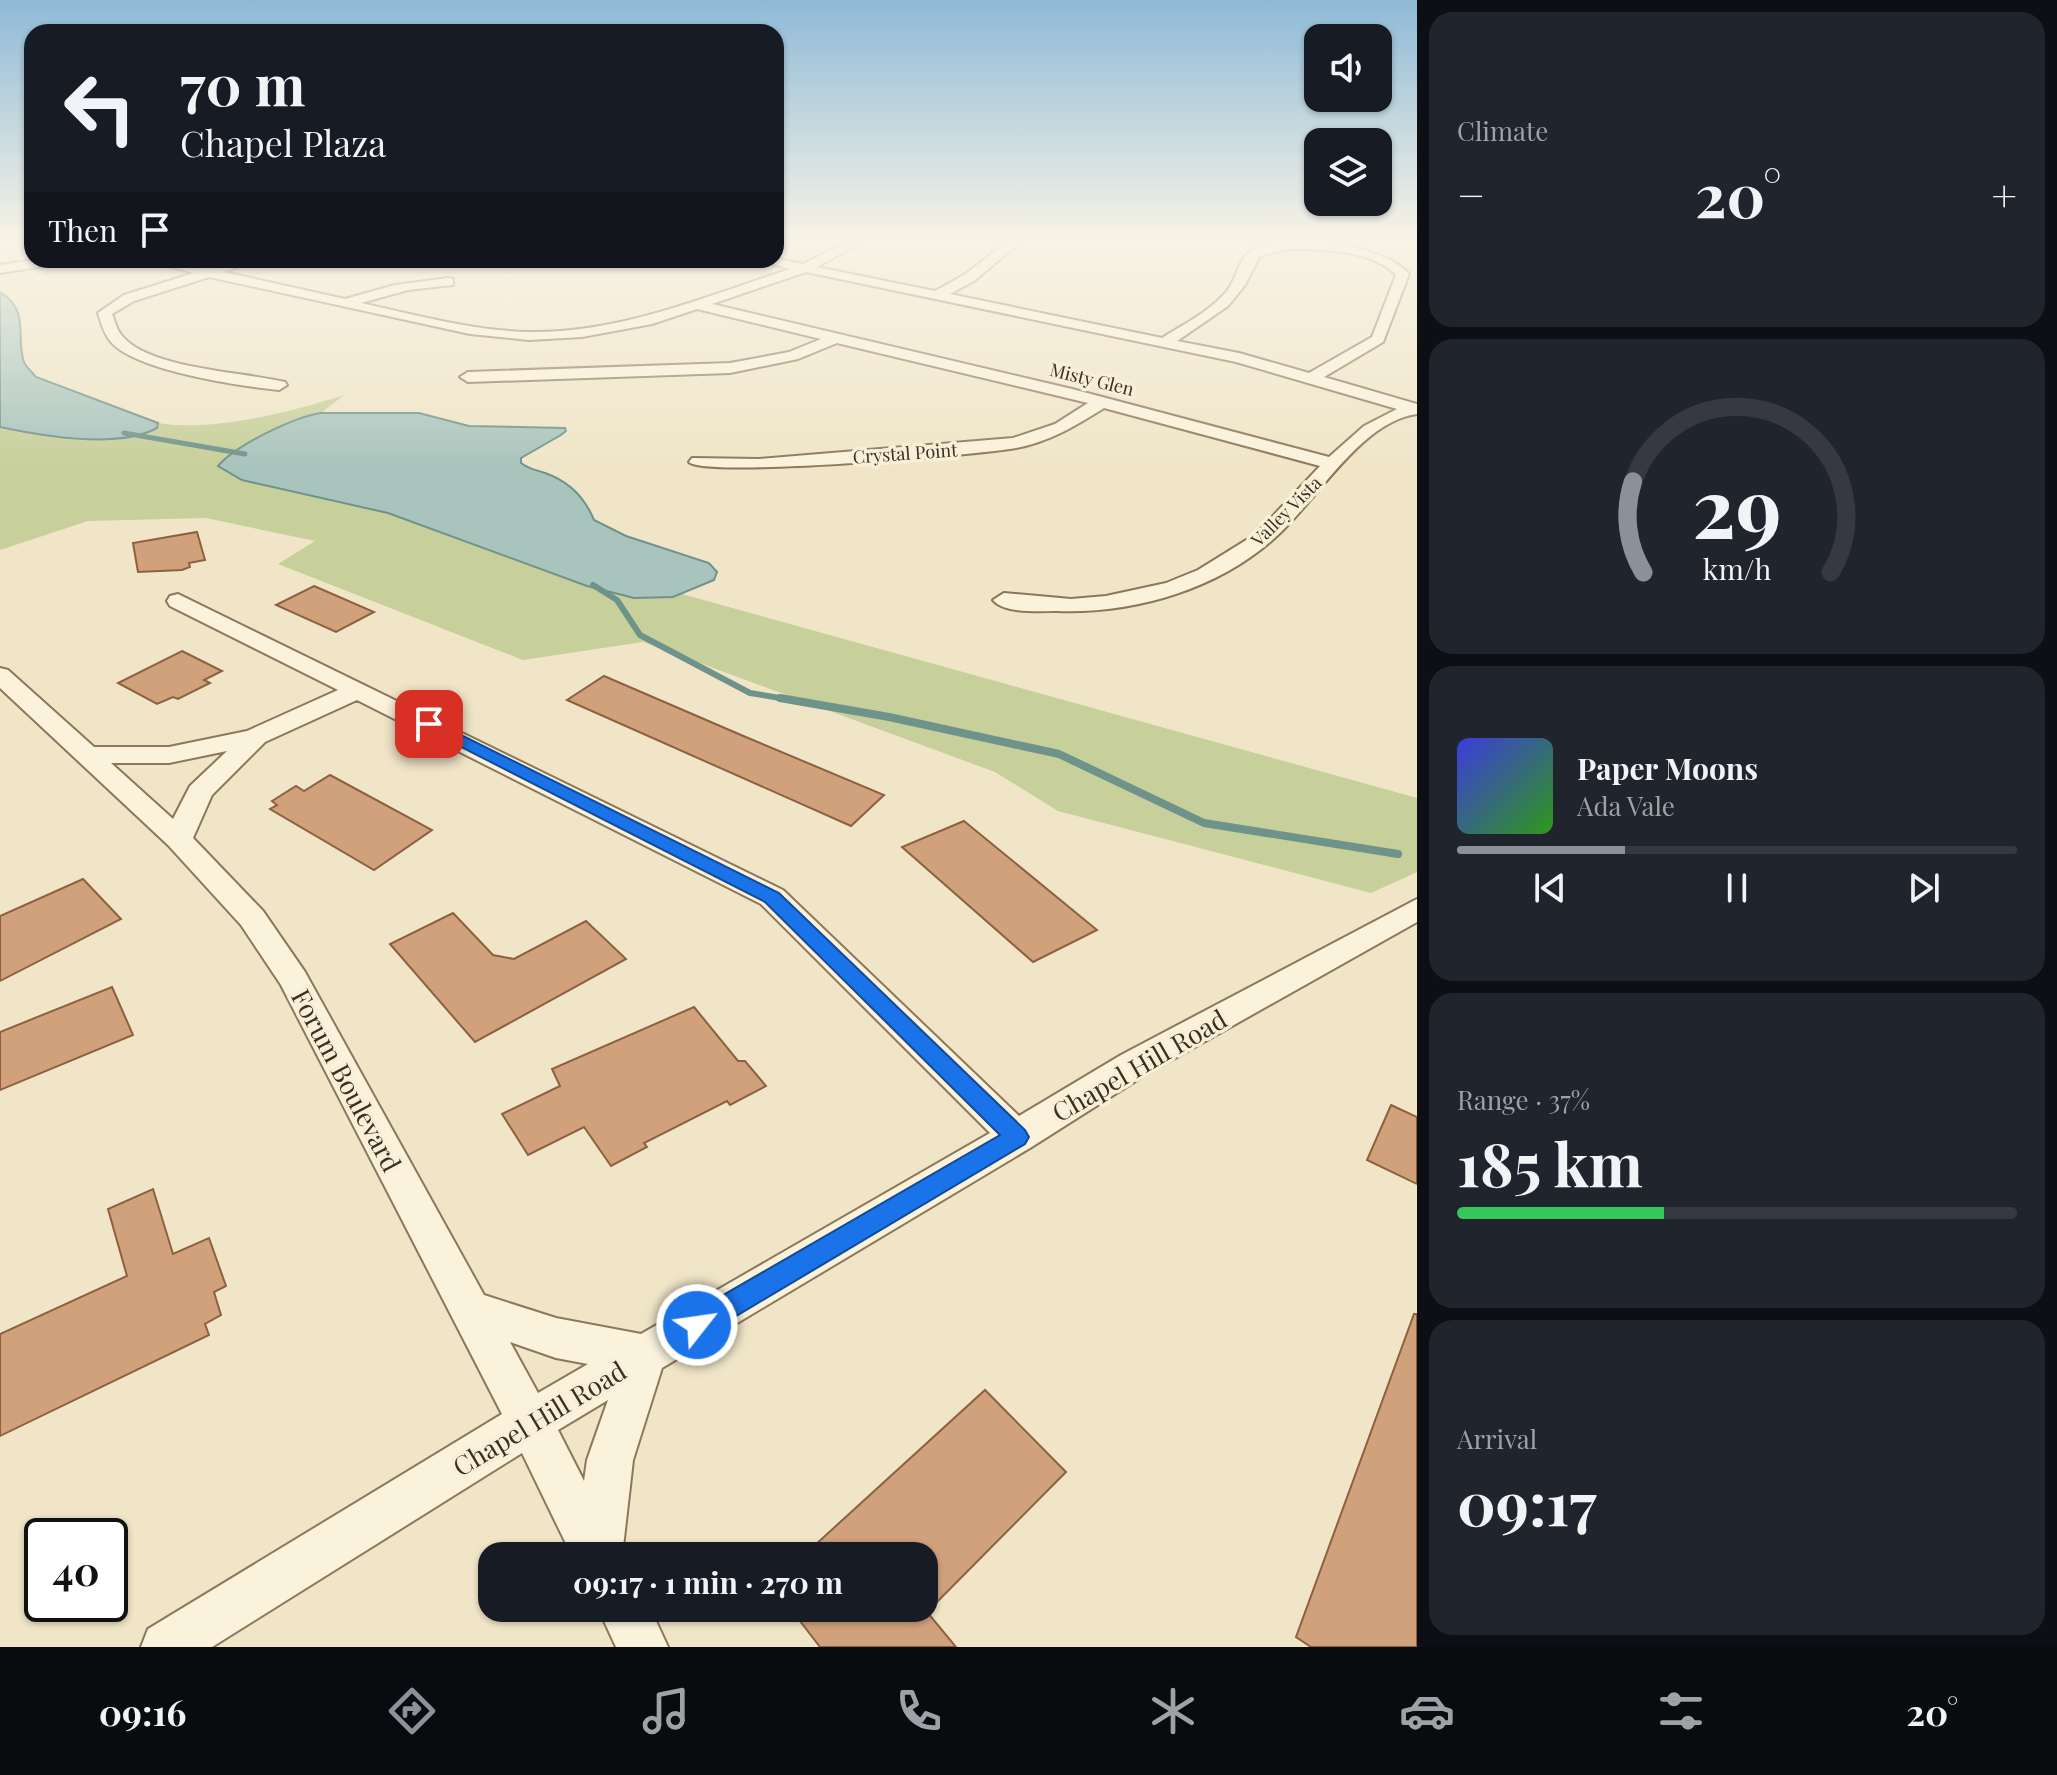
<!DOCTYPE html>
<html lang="en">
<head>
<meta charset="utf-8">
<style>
	body { margin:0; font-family:"Playfair Display",serif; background:#20242c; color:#f1f3f6; height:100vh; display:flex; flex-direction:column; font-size:30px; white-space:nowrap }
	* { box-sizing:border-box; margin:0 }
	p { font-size:26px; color:#9ea1a6 }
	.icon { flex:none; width:44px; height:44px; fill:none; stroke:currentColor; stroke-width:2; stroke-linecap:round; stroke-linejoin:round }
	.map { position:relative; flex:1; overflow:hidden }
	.side { display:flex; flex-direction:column; gap:12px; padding:12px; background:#0d0f14; width:640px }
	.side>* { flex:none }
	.top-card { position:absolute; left:24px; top:24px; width:760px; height:244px; border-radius:24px; box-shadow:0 2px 6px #0004; background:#171b24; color:#f1f3f6; overflow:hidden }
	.fabs { position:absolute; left:1304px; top:24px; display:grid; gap:16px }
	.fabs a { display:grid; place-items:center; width:88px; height:88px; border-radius:16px; background:#171b24; box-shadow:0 2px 6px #0004; font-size:40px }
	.speed { position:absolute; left:24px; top:1518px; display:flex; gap:16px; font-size:40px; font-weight:700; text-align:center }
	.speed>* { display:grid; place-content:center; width:104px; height:104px; border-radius:50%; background:#171b24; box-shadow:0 2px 6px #0004; line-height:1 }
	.speed .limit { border:4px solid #111; border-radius:12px; background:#fff; color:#111 }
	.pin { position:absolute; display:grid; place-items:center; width:68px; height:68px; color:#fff; margin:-34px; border-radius:16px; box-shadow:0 4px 12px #0006 }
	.me { position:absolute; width:88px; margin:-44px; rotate:60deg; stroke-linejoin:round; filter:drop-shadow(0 0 6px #0008) }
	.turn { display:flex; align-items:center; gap:28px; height:168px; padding:0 24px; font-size:36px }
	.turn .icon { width:104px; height:104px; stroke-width:2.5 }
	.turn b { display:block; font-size:56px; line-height:68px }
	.then { display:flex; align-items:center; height:76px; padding:0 24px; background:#0003; gap:16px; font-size:30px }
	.big { font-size:60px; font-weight:700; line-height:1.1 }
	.side .widget { flex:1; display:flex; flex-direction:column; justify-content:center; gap:12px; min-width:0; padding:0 28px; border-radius:24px; background:#20242c }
	.side .dial { align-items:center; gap:0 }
	.dial svg { height:208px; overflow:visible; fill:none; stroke:#363941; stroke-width:7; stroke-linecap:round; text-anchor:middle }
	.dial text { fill:#f1f3f6; stroke:none }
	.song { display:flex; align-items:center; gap:24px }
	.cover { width:96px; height:96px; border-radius:12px; background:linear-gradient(135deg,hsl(240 70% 55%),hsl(110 70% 35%)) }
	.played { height:8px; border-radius:4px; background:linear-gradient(90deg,#8c9099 30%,#363941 30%) }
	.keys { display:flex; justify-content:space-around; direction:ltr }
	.heat { display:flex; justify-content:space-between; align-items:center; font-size:44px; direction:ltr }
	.charge { height:12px; border-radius:6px; background:linear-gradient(90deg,#34c759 37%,#363941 0) }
	.trip { position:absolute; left:478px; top:1542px; width:460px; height:80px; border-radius:24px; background:#171b24; box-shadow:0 2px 6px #0004; font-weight:700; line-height:80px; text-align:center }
	.tab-bar { display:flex; height:128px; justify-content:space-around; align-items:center; background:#090b0e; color:#9ea1a6 }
	.tab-bar .icon { width:56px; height:56px }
	.tab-bar .on { color:#8c9099 }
	.tab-bar b { font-size:36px; color:#f1f3f6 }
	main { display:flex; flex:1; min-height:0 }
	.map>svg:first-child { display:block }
	.green { fill:#c7cf9a }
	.water { fill:#a8c4bd; stroke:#6e938b; stroke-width:2 }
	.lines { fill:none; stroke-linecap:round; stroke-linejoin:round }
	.stream-far2 { stroke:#6e938b; stroke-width:5 }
	.stream-far1 { stroke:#6e938b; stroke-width:6 }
	.stream { stroke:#6e938b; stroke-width:8 }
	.building { fill:#d0a17b; stroke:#8d6140; stroke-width:2 }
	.minor-casing { stroke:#8d775b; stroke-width:4 }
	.minor { fill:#faf2db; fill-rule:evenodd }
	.route { fill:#1a73e8; stroke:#114b97; stroke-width:2 }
	.labels { text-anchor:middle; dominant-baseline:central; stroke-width:7; stroke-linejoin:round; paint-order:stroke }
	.far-street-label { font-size:18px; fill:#3d2e1f; stroke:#f7efd7 }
	.near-street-label { font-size:26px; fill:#3d2e1f; stroke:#f7efd7 }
</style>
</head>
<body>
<main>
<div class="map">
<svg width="1417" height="1647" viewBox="0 0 1417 1647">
	<rect width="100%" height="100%" fill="#f0e5c7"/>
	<path class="green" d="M344 395 321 413 297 418 279 426 218 466 242 480 388 513 587 586 673 597 682 594 1417 798V872L1371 893 1058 811 995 772 643 642 523 660 278 564 315 541 206 518 88 521 0 550V427C42 436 118 449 157 428L158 423C212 432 291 412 344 395Z"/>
	<path class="water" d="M0 292C31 311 15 337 24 362 26 367 33 373 36 377L158 423 157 428C118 449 42 436 0 427Z
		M321 413H419L469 426 565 428 566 431 561 435 521 458V463C529 469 536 470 545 473 568 481 585 498 594 520L626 536 709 563 717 572 714 580 673 597 634 598 587 586 388 513 242 480 218 466C236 445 294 417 321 413Z"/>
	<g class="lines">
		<path class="stream-far2" d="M124 433 245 454"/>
		<path class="stream-far1" d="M593 585 617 600 640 635 750 693 792 700"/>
		<path class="stream" d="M780 698 889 717 1059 754 1204 823 1398 854"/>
	</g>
	<path class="building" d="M197 532 205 560 189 563 190 567 182 570 138 572 133 543Z
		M314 586 374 612 336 632 276 605Z
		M182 651 222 671 204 680 210 683 178 699 173 697 157 704 118 683Z
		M604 676 741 735 884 795 851 826 567 700Z
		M330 775 432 830 374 870 270 809 277 805 272 801 296 786 304 791Z
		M964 821 1097 930 1033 962 902 847Z
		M83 879 121 919 0 981V916Z
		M453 913 493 955 514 959 586 921 626 959 475 1042 390 944Z
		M112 987 133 1035 0 1090V1032Z
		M694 1007 738 1061H745L766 1086 730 1105 727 1101 644 1143 647 1147 611 1166 584 1127 528 1155 502 1114 560 1086 552 1069Z
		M1391 1105 1417 1117V1184L1367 1160Z
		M153 1189 173 1254 209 1238 226 1286 214 1292 221 1315 205 1324 209 1335 0 1436V1334L127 1276 108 1209Z
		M1414 1314H1417V1647H1311L1296 1637Z
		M985 1390 1066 1472 927 1612 956 1647H820L790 1608 924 1609V1556H803Z"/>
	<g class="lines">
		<defs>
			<path id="minor" d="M852 239H867L817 267 935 291 964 275 1011 239H1024L974 281 950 294 1162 338C1184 324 1209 312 1227 291 1236 280 1239 258 1252 250 1285 229 1385 245 1409 274L1383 342 1324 377 1417 404V414C1363 421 1319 496 1281 532 1223 588 1137 614 1057 611 1041 611 1004 614 993 600L1004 593 1071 599 1106 596 1166 583 1198 570 1256 534 1320 466 1104 408C1077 425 1049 442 1016 448 978 455 705 478 689 462L692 458 759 459 1013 438 1055 424 1088 403 837 343 798 359 730 373 468 382 460 377 468 372 730 363 789 352 821 339 697 309 652 324 582 337 529 340 470 334 209 277 134 301 112 314C115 322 117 331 123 337 151 369 244 372 285 382L287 385 279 390C240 386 136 371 111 342 104 334 101 323 98 313L124 295 194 273 145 260H168L208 269 237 260H256L224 272 345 299 395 285 448 278 453 279V285L408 290 361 303C416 315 473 331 530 332 620 333 705 297 790 269L758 260 776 259 803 264ZM1287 249C1322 249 1370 249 1396 275L1372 337 1309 373 1239 353 1177 341 1228 306 1245 285 1260 256ZM806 272 1236 362 1397 409 1364 426 1329 457 1072 389 712 304Z
				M34 260H64L58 264 0 273V265Z
				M178 594 783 890 1019 1116 1121 1055 1417 899V922L1145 1075 1030 1148 662 1368 633 1460 622 1556H572L522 1453 212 1647H141L148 1629 502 1414 281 985 241 925 168 845 0 688V668L8 670 94 747H169L247 731 338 690 170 606 167 601 170 596ZM357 700 761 904 990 1133 641 1334 556 1318 484 1295 305 972 263 911 193 838 212 795 265 742ZM227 751 190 786 173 819 111 763H169ZM510 1342 556 1358 588 1364 538 1393ZM608 1400 587 1460 584 1481 558 1430Z
				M598 1608H650L668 1647H616Z"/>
		</defs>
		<use href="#minor" class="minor-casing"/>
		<use href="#minor" class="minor"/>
	</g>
	<linearGradient id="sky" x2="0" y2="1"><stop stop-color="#8ebad7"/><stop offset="0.51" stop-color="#f8f3e6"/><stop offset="1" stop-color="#f8f3e6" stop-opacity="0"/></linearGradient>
	<rect width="1417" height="469" fill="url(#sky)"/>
	<path class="route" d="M429 719 779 893 1025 1130 1029 1137 1025 1144 706 1334 697 1338 687 1334 683 1325 687 1316 1000 1135 765 902 424 728 421 724 424 721Z"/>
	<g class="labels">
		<g class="far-street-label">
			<text transform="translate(1092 379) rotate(14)">Misty Glen</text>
			<text transform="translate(905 453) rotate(-4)">Crystal Point</text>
			<text transform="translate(1286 511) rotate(-45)">Valley Vista</text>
		</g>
		<g class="near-street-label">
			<text transform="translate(1139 1065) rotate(-30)">Chapel Hill Road</text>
			<text transform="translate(347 1080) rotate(62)">Forum Boulevard</text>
			<text transform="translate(539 1418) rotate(-31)">Chapel Hill Road</text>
		</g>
	</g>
</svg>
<div class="fabs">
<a><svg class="icon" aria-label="sound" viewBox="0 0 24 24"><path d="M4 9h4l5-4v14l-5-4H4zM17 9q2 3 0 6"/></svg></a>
<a><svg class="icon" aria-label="layers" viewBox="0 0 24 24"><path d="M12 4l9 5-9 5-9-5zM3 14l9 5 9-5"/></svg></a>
</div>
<div class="speed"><div class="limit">40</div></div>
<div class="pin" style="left:429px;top:724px;background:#d93025"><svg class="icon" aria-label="arrive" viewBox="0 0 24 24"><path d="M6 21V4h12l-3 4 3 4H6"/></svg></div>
<svg class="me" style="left:697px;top:1325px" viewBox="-20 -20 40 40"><circle r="17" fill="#1a73e8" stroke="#fff" stroke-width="3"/><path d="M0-11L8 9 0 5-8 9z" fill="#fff"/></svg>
<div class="trip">09:17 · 1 min · 270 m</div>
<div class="top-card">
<div class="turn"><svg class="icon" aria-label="left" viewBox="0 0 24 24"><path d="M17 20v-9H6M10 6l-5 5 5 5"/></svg><div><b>70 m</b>Chapel Plaza</div></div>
<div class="then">Then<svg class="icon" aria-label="arrive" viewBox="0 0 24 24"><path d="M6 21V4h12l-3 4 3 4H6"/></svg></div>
</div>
</div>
<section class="side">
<div class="widget"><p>Climate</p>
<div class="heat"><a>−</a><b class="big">20°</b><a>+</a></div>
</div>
<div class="widget dial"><svg viewBox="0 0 100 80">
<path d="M14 69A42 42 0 1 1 86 69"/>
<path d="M14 69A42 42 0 0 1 10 34" stroke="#8c9099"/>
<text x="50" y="56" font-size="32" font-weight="700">29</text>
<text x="50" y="72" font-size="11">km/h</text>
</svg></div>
<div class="widget">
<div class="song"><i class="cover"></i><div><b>Paper Moons</b><p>Ada Vale</p></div></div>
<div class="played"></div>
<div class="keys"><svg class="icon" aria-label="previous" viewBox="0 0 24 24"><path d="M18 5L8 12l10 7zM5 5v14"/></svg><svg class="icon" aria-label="pause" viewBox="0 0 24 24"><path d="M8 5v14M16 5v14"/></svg><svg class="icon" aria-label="next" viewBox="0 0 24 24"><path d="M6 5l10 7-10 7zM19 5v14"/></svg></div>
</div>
<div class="widget"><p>Range · 37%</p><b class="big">185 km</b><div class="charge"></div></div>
<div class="widget"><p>Arrival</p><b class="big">09:17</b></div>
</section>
</main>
<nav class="tab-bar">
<b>09:16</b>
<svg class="icon on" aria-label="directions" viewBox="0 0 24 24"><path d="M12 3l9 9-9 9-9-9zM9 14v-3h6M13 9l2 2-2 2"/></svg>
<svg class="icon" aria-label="music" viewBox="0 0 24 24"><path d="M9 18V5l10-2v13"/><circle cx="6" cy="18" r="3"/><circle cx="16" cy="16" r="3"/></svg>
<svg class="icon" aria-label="phone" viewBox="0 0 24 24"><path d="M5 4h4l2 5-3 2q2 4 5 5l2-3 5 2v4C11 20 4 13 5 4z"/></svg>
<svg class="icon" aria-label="climate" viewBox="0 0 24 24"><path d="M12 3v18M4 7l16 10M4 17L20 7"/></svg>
<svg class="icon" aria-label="car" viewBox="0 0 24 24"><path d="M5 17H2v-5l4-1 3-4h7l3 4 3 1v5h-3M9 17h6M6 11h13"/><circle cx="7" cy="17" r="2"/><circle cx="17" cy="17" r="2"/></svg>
<svg class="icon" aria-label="filters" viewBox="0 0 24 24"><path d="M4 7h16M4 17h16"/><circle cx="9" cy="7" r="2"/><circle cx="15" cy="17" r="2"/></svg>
<b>20°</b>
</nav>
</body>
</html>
